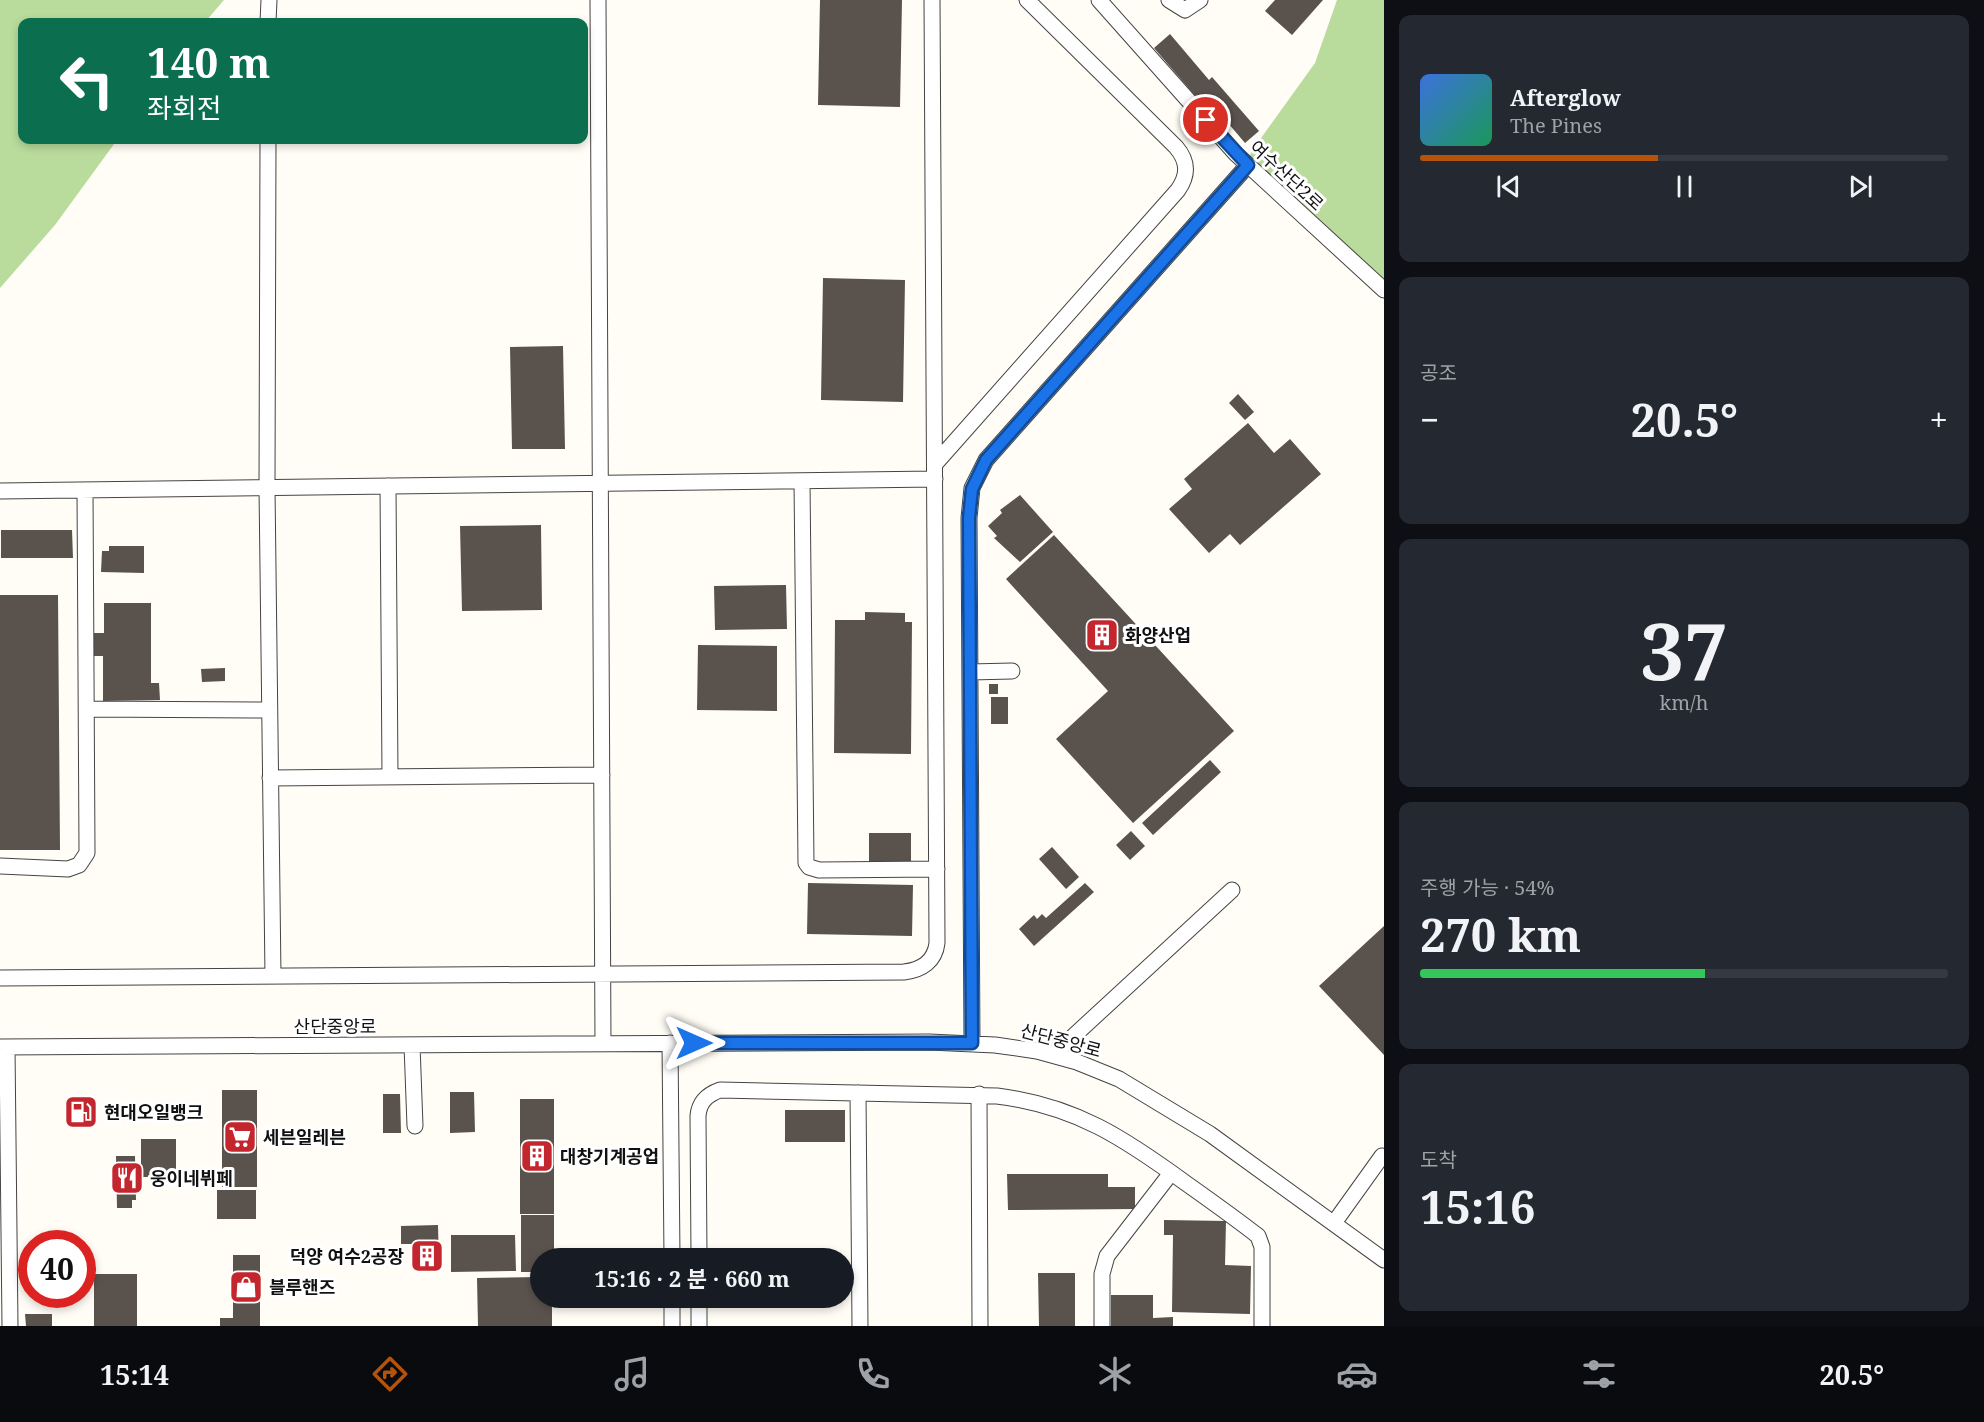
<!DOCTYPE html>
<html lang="ko">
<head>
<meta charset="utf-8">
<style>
	body { margin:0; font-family:"Noto Serif","Noto Sans KR",serif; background:#242831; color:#f1f3f6; height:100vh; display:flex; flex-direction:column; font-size:22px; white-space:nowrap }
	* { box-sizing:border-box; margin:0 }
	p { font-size:20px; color:#9ea1a6 }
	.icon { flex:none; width:33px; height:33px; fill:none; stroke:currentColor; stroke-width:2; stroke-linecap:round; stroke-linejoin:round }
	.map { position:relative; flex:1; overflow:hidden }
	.side { display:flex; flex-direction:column; gap:15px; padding:15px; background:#0d0f14; width:600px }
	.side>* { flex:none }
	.guide { position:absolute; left:18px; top:18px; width:570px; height:126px; border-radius:12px; box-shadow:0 3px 9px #0003; background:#0b6e4f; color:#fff; overflow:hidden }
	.speed { position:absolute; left:18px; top:1230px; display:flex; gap:12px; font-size:30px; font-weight:700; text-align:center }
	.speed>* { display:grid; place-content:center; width:78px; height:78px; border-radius:50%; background:#171b24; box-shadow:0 3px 9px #0003; line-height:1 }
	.speed .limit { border:9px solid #d22; background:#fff; color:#111 }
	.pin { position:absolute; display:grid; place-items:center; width:51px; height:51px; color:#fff; margin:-26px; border:3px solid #fff; border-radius:50%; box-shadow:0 2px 6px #0007 }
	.me { position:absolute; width:66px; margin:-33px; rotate:90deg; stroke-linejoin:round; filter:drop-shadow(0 0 4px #0008) }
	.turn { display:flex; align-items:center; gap:21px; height:126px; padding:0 30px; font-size:27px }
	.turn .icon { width:78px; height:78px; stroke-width:2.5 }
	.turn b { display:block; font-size:42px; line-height:51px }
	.big { font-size:45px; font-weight:700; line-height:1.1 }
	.side .card { flex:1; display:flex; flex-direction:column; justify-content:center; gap:9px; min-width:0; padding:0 21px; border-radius:12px; background:#242831 }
	.side .dial { align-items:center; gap:0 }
	.dial b { font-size:78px; line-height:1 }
	.song { display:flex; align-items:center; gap:18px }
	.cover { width:72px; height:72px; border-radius:9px; background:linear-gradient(135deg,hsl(220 70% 55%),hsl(150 70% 35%)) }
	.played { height:6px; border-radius:3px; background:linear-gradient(90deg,#b45309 45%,#363941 45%) }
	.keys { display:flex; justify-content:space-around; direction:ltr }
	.heat { display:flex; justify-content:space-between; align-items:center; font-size:33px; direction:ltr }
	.charge { height:9px; border-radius:4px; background:linear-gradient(90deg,#34c759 54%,#363941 0) }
	.trip { position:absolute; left:530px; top:1248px; width:324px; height:60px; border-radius:30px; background:#171b24; box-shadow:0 3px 9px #0003; font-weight:700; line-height:60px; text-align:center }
	.menu { display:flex; height:96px; justify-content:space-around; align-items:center; background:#090b0e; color:#9ea1a6 }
	.menu .icon { width:42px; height:42px }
	.menu .on { color:#b45309 }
	.menu b { font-size:27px; color:#f1f3f6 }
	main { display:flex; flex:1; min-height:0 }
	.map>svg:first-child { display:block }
	.forest { fill:#b9dc9c }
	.building { fill:#5a524d }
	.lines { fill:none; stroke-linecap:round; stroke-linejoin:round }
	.minor-casing { stroke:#444; stroke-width:17 }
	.minor { stroke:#fff; stroke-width:15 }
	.route-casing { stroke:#114b97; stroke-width:15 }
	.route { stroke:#1a73e8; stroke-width:10 }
	.labels { text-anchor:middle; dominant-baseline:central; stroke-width:6; stroke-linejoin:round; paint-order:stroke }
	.street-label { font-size:18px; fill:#111; stroke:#fff }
	.poi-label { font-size:18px; font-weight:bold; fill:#111; stroke:#fff; text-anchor:start }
</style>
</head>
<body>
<main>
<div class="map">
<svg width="1384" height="1326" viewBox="0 0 1384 1326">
	<rect width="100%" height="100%" fill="#fffdf5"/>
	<path class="forest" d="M0 0H224L205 22H22V140H117L55 225 0 288Z
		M1337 0H1384V290L1248 165 1251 152 1315 63Z"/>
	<path class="building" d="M820 0H902L900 107 818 105Z
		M1275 0H1323L1292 35 1265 11Z
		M1170 34 1209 80 1212 77 1259 131 1245 143 1228 123 1223 128 1154 48Z
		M823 278 905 280 903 402 821 400Z
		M563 346 565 449H512L510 347Z
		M1238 394 1254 412 1245 420 1229 403Z
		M1248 423 1274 453 1290 439 1321 474 1240 545 1230 534 1209 553 1169 509 1192 489 1184 479Z
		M1020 495 1053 532 1020 562 994 538 997 536 988 526 1002 513 1000 510Z
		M541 525 542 610 462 611 460 526Z
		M1 530H72L73 558H1Z
		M1054 535 1234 731 1133 823 1056 739 1108 691 1006 579Z
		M109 546H144V573L101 572 102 551H109Z
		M786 585 787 629 715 630 714 586Z
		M0 595H58L60 850H0Z
		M104 603H151V683H159L160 700 103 701V656H93V633H104Z
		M865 612 905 613V622H912L911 754 834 753 835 620H865Z
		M698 645 777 646V711L697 710Z
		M225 668V681L202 682 201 669Z
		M989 684H998V694H989Z
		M991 697H1008V724H991Z
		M1210 760 1221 772 1153 835 1142 823Z
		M1131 831 1145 846 1130 860 1116 845Z
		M869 833H911V861L869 862Z
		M1052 847 1079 877 1066 889 1039 859Z
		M808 883 913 885 912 936 807 934Z
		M1085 883 1094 892 1034 946 1019 929 1034 915 1037 919 1042 914 1046 918Z
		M1384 926V1055L1319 986Z
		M222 1090H257V1187H222Z
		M450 1092H474L475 1132 450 1133Z
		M383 1094H400L401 1133H383Z
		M520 1099H554V1214H520Z
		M785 1110H845V1142H785Z
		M141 1139H176V1177H141Z
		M116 1156H135L136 1200H132V1208H117Z
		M1007 1174H1108V1187H1135V1209L1008 1210Z
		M217 1190H256V1219H217Z
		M521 1215H554V1258H540V1272H521Z
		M1164 1220 1226 1221 1225 1265 1251 1266 1250 1314 1172 1312 1173 1235H1164Z
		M438 1225 439 1269 415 1270V1244H401V1226Z
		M451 1235H515L516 1271 451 1272Z
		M233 1255H260V1326H220V1318H233Z
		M1038 1273H1075V1326H1039Z
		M94 1274H137V1326H94Z
		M540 1277V1298H552V1326H478L477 1278Z
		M1111 1295H1153V1318L1173 1317V1326H1111Z
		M25 1314H52V1326H26Z"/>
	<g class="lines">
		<defs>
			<path id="minor" d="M598 0 603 1044
				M1099 0 1236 154 1384 290
				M1169 0 1185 10 1200 0
				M268 22 269 0
				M268 140 267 488 273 976
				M935 464 1178 190C1189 174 1188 161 1176 147L1027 0
				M802 481 806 863 809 867 819 870 937 869
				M388 486 390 777
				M0 491 935 479
				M970 672 1012 671
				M87 709 269 710
				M270 778 602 775
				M0 866 68 869 79 865 87 853 85 490
				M0 978 904 972C922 970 935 961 937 943L932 0
				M670 1043 672 1258
				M972 1043 969 518 972 488 986 460 1248 165
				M412 1045 415 1126
				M0 1047 929 1042 995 1045 1037 1051 1077 1062 1119 1079 1210 1134 1384 1260
				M7 1047 10 1326
				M1053 1055 1232 890
				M858 1093 860 1326
				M979 1094 980 1326
				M1334 1223 1382 1156
				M699 1258 698 1116C699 1103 706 1095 720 1090L997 1096C1076 1106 1124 1138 1187 1184 1211 1201 1235 1218 1258 1236L1262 1247V1326
				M672 1298V1326
				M699 1298V1326
				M1102 1326V1274L1107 1256 1171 1173"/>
		</defs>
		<use href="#minor" class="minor-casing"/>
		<use href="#minor" class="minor"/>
	</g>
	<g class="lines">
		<defs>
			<path id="route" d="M694 1043H972L969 518 972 489 986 460 1248 165 1206 120"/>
		</defs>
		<use href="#route" class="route-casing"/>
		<use href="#route" class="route"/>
	</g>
	<defs>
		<symbol id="building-square" viewBox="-11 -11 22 22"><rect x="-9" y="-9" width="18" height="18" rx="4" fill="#c4262e" stroke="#fff"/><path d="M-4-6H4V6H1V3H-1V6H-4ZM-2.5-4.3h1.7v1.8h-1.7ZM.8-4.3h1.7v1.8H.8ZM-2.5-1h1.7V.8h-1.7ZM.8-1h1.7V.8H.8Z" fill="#fff"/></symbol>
		<symbol id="fuel-square" viewBox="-11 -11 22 22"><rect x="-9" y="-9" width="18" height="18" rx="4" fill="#c4262e" stroke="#fff"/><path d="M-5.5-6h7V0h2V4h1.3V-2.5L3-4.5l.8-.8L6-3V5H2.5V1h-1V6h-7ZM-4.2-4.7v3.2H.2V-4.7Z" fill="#fff"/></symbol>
		<symbol id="supermarket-square" viewBox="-11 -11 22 22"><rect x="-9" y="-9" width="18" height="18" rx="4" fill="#c4262e" stroke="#fff"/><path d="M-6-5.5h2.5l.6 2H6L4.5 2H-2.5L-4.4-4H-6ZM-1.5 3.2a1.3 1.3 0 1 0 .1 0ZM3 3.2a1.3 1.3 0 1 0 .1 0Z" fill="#fff"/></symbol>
		<symbol id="restaurant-square" viewBox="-11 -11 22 22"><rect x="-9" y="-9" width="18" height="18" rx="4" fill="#c4262e" stroke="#fff"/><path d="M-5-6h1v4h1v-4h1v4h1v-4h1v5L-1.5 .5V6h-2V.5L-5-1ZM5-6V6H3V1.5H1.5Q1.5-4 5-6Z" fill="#fff"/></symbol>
		<symbol id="shop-square" viewBox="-11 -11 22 22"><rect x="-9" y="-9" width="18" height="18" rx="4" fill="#c4262e" stroke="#fff"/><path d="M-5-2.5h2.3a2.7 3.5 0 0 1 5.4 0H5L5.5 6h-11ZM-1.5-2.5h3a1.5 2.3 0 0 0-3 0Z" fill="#fff"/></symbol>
	</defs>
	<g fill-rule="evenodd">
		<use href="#building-square" x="1083" y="616" width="38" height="38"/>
		<use href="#fuel-square" x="62" y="1093" width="38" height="38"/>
		<use href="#supermarket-square" x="221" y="1118" width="38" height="38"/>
		<use href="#building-square" x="518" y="1137" width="38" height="38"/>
		<use href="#restaurant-square" x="108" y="1159" width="38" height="38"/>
		<use href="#building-square" x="408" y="1237" width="38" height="38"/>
		<use href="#shop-square" x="227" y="1268" width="38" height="38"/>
	</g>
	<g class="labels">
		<g class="street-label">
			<text transform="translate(1287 175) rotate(43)">여수산단2로</text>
			<text x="335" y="1026">산단중앙로</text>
			<text transform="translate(1061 1040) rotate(15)">산단중앙로</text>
		</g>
		<g class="poi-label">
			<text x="1125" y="635">화양산업</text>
			<text x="104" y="1112">현대오일뱅크</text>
			<text x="263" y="1137">세븐일레븐</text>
			<text x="560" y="1156">대창기계공업</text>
			<text x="150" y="1178">웅이네뷔페</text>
			<text x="404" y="1256" text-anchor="end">덕양 여수2공장</text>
			<text x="269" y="1287">블루핸즈</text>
		</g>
	</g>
</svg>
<div class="speed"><div class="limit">40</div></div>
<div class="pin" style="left:1206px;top:120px;background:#d93025"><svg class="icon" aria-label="arrive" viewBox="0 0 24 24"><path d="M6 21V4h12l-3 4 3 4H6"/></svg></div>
<svg class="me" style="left:694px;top:1043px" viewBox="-20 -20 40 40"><path d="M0-17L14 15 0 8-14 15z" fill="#1a73e8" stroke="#fff" stroke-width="4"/></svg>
<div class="trip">15:16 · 2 분 · 660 m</div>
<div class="guide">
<div class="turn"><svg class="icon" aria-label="left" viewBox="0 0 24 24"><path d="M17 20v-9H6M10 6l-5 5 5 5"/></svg><div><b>140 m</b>좌회전</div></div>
</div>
</div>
<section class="side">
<div class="card">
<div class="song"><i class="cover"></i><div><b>Afterglow</b><p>The Pines</p></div></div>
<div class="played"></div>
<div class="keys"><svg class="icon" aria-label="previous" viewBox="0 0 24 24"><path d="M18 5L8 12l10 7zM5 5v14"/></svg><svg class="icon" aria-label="pause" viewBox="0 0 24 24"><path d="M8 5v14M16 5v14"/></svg><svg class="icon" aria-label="next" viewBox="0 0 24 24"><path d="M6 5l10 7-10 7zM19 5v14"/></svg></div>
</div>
<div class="card"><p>공조</p>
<div class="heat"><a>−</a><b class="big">20.5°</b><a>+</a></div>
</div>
<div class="card dial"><b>37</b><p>km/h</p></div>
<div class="card"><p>주행 가능 · 54%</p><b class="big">270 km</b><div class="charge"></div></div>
<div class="card"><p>도착</p><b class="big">15:16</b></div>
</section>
</main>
<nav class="menu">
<b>15:14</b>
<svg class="icon on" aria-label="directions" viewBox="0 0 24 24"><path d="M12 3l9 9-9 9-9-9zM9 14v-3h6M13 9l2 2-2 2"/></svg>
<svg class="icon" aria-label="music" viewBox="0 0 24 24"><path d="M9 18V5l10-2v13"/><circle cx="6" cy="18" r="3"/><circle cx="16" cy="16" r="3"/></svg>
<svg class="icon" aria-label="phone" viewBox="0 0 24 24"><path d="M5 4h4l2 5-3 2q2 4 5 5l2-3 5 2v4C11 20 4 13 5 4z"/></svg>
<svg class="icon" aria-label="climate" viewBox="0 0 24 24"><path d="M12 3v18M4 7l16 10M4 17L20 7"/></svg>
<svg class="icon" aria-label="car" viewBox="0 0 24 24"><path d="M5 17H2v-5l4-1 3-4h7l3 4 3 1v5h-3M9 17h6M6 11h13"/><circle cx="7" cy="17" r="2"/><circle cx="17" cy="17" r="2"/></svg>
<svg class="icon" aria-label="filters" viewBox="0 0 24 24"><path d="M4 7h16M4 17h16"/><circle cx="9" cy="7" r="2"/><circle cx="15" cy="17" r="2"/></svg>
<b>20.5°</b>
</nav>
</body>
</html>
